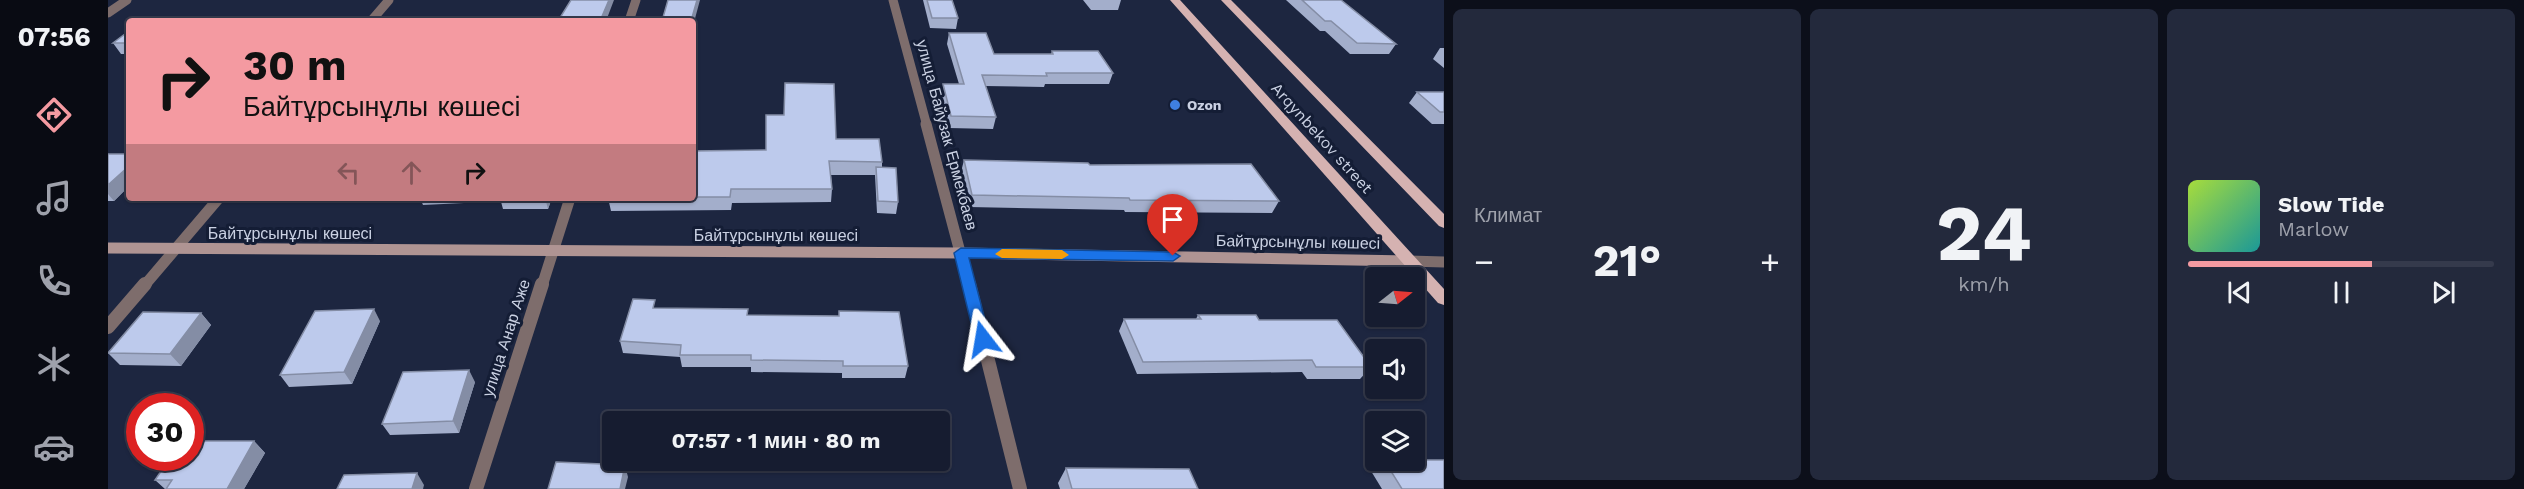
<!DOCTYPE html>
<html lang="ru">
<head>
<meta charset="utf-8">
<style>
	body { margin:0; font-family:"Work Sans",sans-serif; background:#23293c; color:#f1f3f6; height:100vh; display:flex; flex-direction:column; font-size:22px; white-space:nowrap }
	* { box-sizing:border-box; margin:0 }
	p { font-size:20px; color:#9ea1ab }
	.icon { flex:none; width:33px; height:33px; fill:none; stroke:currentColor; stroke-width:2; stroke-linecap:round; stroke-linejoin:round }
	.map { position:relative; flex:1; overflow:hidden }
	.panel { display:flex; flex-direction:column; gap:9px; padding:9px; background:#0c0f1a; width:1080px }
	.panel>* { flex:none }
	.guide { position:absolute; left:18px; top:18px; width:570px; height:183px; border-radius:6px; box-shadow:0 2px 4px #0004,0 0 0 2px #353a4c; background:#f49aa1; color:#111; overflow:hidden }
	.needle { width:39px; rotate:73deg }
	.controls { position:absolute; left:1257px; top:267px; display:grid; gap:12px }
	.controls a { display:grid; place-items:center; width:60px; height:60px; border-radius:6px; background:#161c30; box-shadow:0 2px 4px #0004,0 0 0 2px #353a4c; font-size:30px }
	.speed { position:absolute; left:18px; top:393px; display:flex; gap:12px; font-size:30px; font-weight:700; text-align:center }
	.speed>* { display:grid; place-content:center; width:78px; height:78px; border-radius:50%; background:#161c30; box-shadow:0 2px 4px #0004,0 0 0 2px #353a4c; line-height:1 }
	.speed .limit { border:9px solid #d22; background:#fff; color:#111 }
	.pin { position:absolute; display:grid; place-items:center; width:51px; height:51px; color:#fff; margin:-62px -26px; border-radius:50% 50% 50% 0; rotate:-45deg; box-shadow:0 0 6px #0007 }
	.pin .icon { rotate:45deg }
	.me { position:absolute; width:66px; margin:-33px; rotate:346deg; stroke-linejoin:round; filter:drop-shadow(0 0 4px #0008) }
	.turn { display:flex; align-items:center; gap:21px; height:126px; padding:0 18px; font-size:27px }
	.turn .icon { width:78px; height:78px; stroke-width:2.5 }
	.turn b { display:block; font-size:42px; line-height:51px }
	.lanes { display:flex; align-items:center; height:57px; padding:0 18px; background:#0003; justify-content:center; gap:30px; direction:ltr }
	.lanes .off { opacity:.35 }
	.big { font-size:45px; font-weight:700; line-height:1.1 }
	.panel .tile { flex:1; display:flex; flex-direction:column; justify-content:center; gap:9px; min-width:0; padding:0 21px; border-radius:9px; background:#23293c }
	.panel .dial { align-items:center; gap:0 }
	.dial b { font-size:78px; line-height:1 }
	.song { display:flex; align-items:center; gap:18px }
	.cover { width:72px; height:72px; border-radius:9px; background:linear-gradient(135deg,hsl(80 70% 55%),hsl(180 70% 35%)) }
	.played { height:6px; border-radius:3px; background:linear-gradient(90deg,#f49aa1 60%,#353a4c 60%) }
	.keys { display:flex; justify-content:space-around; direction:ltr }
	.heat { display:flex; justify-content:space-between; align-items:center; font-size:33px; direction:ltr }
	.panel .tiles { flex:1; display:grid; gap:9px; grid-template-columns:repeat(3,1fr) }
	.trip { position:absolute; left:494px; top:411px; width:348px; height:60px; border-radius:6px; background:#161c30; box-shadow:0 2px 4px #0004,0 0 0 2px #353a4c; font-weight:700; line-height:60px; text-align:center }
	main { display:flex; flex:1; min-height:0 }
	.dock { display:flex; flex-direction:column; width:108px; justify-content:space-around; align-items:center; background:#090b13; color:#9ea1ab }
	.dock .icon { width:42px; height:42px }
	.dock .selected { color:#f49aa1 }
	.dock b { font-size:27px; color:#f1f3f6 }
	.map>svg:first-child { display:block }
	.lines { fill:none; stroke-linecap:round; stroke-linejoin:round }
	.minor-far2 { stroke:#7e6d6c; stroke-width:9 }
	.minor-far1 { stroke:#7e6d6c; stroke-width:11 }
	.minor { stroke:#7e6d6c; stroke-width:14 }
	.secondary { stroke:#af9493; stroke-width:11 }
	.primary { fill:#d5b2b1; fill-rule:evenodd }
	.wall { fill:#a3aecb }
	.shaded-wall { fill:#848da5 }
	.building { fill:#bdcaec; stroke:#848da5; stroke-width:1.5 }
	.route { fill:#1a73e8; stroke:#114b97; stroke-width:1.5 }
	.slow { fill:#f59e0b }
	.shop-dot { fill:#3f7fe0; stroke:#141d35; stroke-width:2 }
	.labels { text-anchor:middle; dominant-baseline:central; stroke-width:6; stroke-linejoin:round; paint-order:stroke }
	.far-poi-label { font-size:14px; font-weight:bold; fill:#cad1e3; stroke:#141d35; text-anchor:start }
	.street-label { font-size:16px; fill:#cad1e3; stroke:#141d35 }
</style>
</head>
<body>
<main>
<nav class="dock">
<b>07:56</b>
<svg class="icon selected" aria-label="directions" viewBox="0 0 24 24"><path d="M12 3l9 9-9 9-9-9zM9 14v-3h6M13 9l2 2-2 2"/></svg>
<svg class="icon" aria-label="music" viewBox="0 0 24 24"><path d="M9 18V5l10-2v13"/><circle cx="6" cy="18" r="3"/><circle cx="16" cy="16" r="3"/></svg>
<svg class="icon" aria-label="phone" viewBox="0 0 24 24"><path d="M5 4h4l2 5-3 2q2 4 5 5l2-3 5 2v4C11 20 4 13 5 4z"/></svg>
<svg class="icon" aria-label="climate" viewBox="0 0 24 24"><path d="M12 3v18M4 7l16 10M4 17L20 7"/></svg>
<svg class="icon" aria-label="car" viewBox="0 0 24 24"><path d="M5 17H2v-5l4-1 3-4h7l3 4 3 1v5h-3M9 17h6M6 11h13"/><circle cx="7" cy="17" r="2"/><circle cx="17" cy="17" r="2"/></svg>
</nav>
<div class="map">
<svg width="1336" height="489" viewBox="0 0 1336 489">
	<rect width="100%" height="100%" fill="#1d2640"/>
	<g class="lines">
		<path class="minor-far2" d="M785 0 819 126
			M0 13 19 0
			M263 21 281 0
			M521 21 528 0"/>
		<path class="minor-far1" d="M818 124 861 286
			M1301 261 1336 262
			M36 286 111 198
			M434 286 462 198"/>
		<path class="minor" d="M861 284 912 489
			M0 327 37 284
			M368 489 434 284"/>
		<path class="secondary" d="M0 248 853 253 1301 261"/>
		<path class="primary" d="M1062 0H1072L1336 289V305L1330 303Z
			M1113 0H1123L1336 214V228L1331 226Z"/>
	</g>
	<path class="wall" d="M815 0H844L850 18 848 29 822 28Z
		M975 0H1013L1010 10H983Z
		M1178 0H1233L1288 44 1281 54H1242L1217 31H1212Z
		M21 31V54H13L5 43Z
		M841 33 886 54H943L944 51 1005 73 1001 84H937L936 87 877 86 888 117 885 129 841 128 833 95 835 84H851L839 44Z
		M1332 48H1336V68L1325 59Z
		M1309 92H1336V124H1324L1301 103Z
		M728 139 774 162V167L790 202 788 214 769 213 767 175H723L724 189 723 202 624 203 623 210 503 211 500 198H585V151L658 150Z
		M0 154H21V186L6 201H0Z
		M856 160 982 165 1171 201 1164 213 1017 212 1016 210 861 207 853 172Z
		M312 198H358L356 203 315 205Z
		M392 198H444L440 209H395Z
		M549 308 640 315 731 316V311L800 366 797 378H734V373L643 372V367H574L572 357 515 353 512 341Z
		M93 313 103 325 73 366 12 365 0 353Z
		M1090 315 1151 320 1263 367 1252 379H1199L1194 372 1029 374 1011 331 1016 319H1088Z
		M272 321 244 384 181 387 172 375Z
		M367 382 351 433 282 435 274 424Z
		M146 441 157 453 136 489H57L47 480Z
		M1275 460H1306L1336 489H1274L1263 471Z
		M958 468 1090 489H952L950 483Z"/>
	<path class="shaded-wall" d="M501 0H506L498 21H492Z
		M589 0H592L585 26V21H583Z
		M587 40 588 50 585 67V52Z
		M589 63 590 73 585 115V97Z
		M21 166V186L6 201 0 194V185Z
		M437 198H444L440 209Z
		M266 309 272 321 244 384 236 372Z
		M93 313 103 325 73 366 62 354Z
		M361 370 367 382 351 433 345 421Z
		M146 441 157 453 136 489H119Z
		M517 465 520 477 517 489H512Z
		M309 473 316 485 315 489H304Z"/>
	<path class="building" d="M463 0H501L492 21H450Z
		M560 0H589L583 21H554Z
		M819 0H844L850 18H824Z
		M1194 0H1233L1288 44 1249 43 1223 21H1217Z
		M21 31V43H5Z
		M841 33H878L886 54H945L944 51H990L1005 73H938L939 76 874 75 888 117 843 116 835 84H856Z
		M585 40H587L585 52Z
		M585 62 589 63 585 97Z
		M677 83 726 84 728 139H771L774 162 721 161 724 189H623L622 197H585V151L658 150V115H676Z
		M1309 92H1336V112H1332Z
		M0 154H21V166L0 185Z
		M856 160 980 163 982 165 1143 164 1171 201 1022 200 1021 198 864 195Z
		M768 167 788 168 790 202 770 201Z
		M525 299 547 300 545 308 640 309 639 315 731 316V311L791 312 800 366H735V361L643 360V355H572L573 345 512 341Z
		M266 309 236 372 172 375 207 311Z
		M35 312 93 313 62 354 0 353Z
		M1090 315H1148L1151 320H1229L1263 367H1208L1204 360 1035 362 1016 319H1093Z
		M361 370 345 421 274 424 295 372Z
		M82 441H146L119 489H58L64 480H47L62 458H82Z
		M1276 460H1336V489H1294Z
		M448 462 517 465 512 489H440Z
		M958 468 1081 469 1090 489H964Z
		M309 473 304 489H229L236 475Z"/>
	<path class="route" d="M853 248 1065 252 1072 256 1065 261 861 258 882 339 875 345 867 339 846 253Z"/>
	<path class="slow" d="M894 249 954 250 961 255 954 259 894 258 887 254Z"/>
	<circle class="shop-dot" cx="1067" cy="105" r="6"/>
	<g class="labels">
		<g class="far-poi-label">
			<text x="1079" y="105">Ozon</text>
		</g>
		<g class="street-label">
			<text transform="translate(839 135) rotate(75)">улица Байузак Ермекбаев</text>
			<text transform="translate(1214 138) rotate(48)">Arqynbekov street</text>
			<text x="182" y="233">Байтұрсынұлы көшесі</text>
			<text x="668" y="235">Байтұрсынұлы көшесі</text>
			<text transform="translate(1190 242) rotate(1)">Байтұрсынұлы көшесі</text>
			<text transform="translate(398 338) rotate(-72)">улица Анар Аже</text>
		</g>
	</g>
</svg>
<div class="controls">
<a><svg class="needle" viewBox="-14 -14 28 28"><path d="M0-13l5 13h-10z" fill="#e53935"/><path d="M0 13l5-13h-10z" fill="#9ea1ab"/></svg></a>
<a><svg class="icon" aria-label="sound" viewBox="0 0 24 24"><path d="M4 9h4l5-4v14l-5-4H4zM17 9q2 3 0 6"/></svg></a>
<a><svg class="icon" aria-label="layers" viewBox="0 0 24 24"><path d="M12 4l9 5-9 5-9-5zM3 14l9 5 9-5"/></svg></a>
</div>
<div class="speed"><div class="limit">30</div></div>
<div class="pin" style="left:1065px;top:256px;background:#d93025"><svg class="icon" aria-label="arrive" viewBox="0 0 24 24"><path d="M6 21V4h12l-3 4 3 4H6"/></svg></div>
<svg class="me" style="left:875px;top:339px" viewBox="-20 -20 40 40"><path d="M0-17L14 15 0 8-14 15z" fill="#1a73e8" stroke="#fff" stroke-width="4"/></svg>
<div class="trip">07:57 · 1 мин · 80 m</div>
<div class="guide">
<div class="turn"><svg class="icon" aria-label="right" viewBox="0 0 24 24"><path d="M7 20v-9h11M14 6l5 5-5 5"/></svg><div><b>30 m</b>Байтұрсынұлы көшесі</div></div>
<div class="lanes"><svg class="icon off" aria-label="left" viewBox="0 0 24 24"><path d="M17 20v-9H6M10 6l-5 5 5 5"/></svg><svg class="icon off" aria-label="ahead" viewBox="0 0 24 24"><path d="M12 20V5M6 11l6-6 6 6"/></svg><svg class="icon" aria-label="right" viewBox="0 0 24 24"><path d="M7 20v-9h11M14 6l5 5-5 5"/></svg></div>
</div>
</div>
<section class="panel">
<div class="tiles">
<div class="tile"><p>Климат</p>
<div class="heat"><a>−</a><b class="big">21°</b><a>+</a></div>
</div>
<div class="tile dial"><b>24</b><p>km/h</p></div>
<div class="tile">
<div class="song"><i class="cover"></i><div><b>Slow Tide</b><p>Marlow</p></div></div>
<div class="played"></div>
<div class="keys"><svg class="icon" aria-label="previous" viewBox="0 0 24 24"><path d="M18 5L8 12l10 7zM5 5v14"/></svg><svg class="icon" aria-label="pause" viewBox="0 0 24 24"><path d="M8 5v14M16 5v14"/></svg><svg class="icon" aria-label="next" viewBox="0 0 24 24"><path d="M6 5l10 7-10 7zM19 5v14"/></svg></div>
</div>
</div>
</section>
</main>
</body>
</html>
